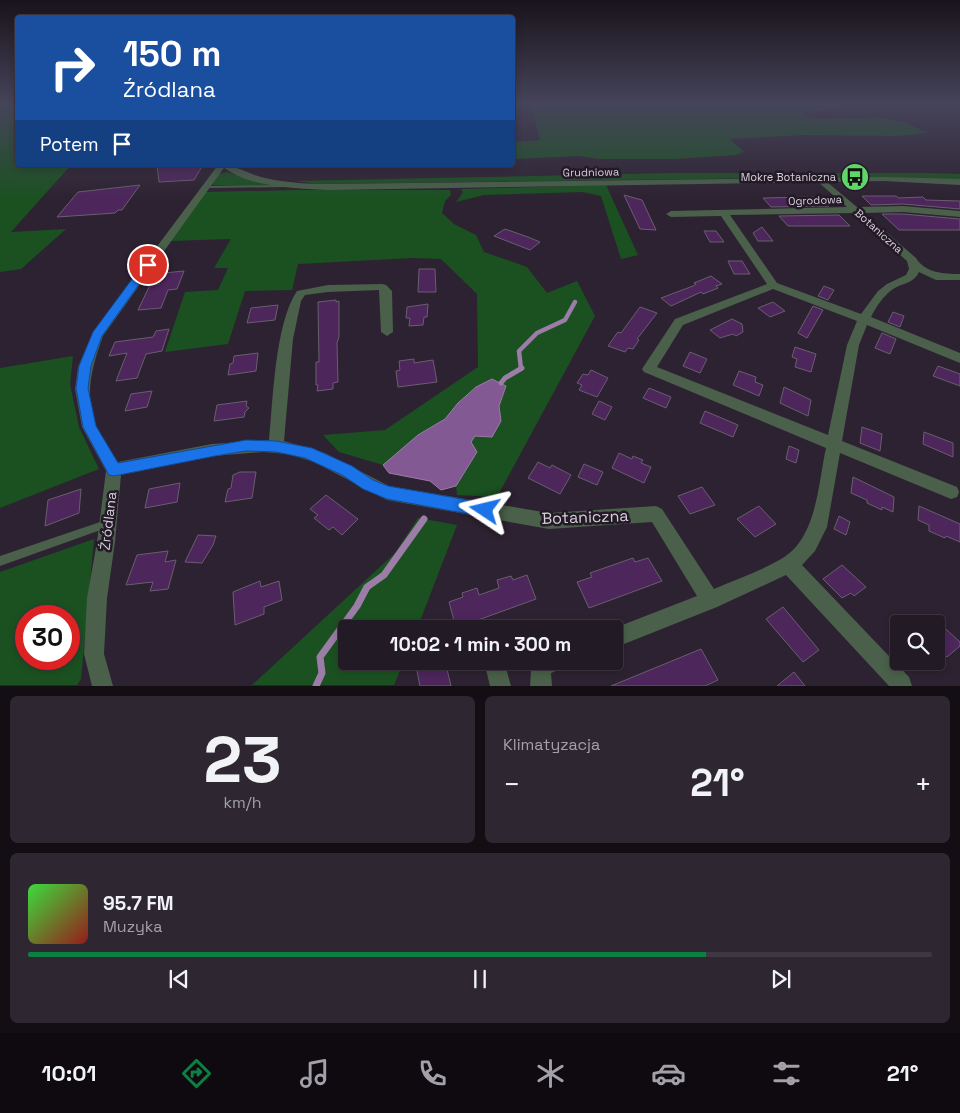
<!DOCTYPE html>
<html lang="pl">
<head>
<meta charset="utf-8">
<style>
	body { margin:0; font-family:"Space Grotesk",sans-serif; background:#2e2732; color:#f1f3f6; height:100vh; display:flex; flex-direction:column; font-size:19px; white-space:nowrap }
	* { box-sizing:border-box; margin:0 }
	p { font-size:16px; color:#a2a1a7 }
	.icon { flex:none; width:28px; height:28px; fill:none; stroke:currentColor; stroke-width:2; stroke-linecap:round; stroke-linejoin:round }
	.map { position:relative; height:686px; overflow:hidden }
	.details { display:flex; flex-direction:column; gap:10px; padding:10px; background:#130e14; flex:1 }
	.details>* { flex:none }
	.guide { position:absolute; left:15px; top:15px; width:500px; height:152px; border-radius:5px; box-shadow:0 2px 8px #0003,0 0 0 1px #3f3842; background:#1a4fa0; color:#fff; overflow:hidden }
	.controls { position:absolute; left:890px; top:615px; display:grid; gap:10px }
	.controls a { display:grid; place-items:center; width:55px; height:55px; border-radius:5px; background:#221a25; box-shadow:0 2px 8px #0003,0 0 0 1px #3f3842; font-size:25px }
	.speed { position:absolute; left:15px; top:605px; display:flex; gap:10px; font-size:25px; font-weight:700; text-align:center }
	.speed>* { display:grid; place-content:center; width:65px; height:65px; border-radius:50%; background:#221a25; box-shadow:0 2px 8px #0003,0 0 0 1px #3f3842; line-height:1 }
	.speed .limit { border:8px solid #d22; background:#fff; color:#111 }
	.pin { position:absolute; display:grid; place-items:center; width:42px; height:42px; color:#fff; margin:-21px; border:2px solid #fff; border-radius:50%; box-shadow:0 1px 5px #0007 }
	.me { position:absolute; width:55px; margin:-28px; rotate:280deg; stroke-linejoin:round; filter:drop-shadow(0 0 4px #0008) }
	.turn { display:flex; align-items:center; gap:18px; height:105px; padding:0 25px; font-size:22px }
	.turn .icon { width:65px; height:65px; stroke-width:2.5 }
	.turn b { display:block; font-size:35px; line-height:42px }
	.then { display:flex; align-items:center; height:48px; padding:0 25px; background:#0003; gap:10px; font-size:19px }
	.big { font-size:38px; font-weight:700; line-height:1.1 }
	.details .card { flex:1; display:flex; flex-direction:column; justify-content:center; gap:8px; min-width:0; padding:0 18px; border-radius:8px; background:#2e2732 }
	.details .dial { align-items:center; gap:0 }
	.dial b { font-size:65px; line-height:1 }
	.song { display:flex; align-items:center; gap:15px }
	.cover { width:60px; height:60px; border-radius:8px; background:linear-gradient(135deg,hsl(120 70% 55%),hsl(0 70% 35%)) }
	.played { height:5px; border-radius:2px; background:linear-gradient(90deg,#0b8043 75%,#3f3842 75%) }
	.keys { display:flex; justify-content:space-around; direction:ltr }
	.heat { display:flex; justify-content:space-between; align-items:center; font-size:28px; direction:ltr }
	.details .tiles { flex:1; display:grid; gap:10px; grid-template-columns:1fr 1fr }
	.card:last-child { grid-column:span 2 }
	.trip { position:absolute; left:338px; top:620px; width:285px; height:50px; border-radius:5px; background:#221a25; box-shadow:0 2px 8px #0003,0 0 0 1px #3f3842; font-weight:700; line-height:50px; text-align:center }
	.menu { display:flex; height:80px; justify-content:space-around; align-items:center; background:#0e0a0f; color:#a2a1a7 }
	.menu .icon { width:35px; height:35px }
	.menu .selected { color:#0b8043 }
	.menu b { font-size:22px; color:#f1f3f6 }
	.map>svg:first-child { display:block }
	.green { fill:#1b5121; fill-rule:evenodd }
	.water { fill:#825993; stroke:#9b7da8 }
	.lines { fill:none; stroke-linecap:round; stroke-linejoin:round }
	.stream-far2 { stroke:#9b7da8; stroke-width:4.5 }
	.stream-far1 { stroke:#9b7da8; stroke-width:5 }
	.stream { stroke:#9b7da8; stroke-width:7 }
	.building { fill:#4d265b; stroke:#695e6f }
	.service { fill:#4a604a; fill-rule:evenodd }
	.minor { fill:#4a604a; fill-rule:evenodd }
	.tertiary { fill:#4a604a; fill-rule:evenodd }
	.route { fill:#1a73e8; stroke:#114b97 }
	.labels { text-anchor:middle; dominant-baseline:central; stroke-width:5; stroke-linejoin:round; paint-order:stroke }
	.far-street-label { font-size:11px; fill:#d6d0d9; stroke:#231927 }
	.far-poi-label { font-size:11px; fill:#d6d0d9; stroke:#231927; text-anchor:end }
	.street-label { font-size:14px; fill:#d6d0d9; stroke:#231927 }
	.near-street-label { font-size:16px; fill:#d6d0d9; stroke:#231927 }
</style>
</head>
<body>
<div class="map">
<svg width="960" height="686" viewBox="0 0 960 686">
	<rect width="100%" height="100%" fill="#2d2231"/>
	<path class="green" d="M0 104H17L18 165H71L11 232 66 229 21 269 0 272Z
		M531 104H841L847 108 803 112 805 116 812 119 883 118 903 122 928 133 897 136 803 135 730 139 744 152 736 155 675 159H600L579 156 513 159V142L540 140Z
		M227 172 272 186 213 185 211 183 218 174Z
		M670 173H927L960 174V180L846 177 320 184 293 181Z
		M606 185 638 255 621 259 601 196 583 192 484 195 456 202 463 192 461 189Z
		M295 190H450L451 195 445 201 442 213 454 224 476 235 484 252 527 267 547 293 577 281 595 316 497 497 457 495 456 486 477 453 470 442 475 436 492 437 501 421 499 406 506 386 492 379 476 387 458 403 445 419 418 435 383 465 339 452 323 435 385 430 478 367 477 294 441 259 413 258 298 264 292 290 245 291 228 344 165 352 185 292 218 290 228 268H214L231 239 170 241 203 192Z
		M73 356 70 384 79 427 99 469 0 508V368Z
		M418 518 457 525 417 629H346V661H404L394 685H252L395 553Z
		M94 539 81 679 77 685H0V572ZM26 616H69V659H26Z"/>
	<path class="water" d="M492 379 506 386 499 406 501 421 492 437 475 436 471 442 477 452 456 486 441 490 430 481 389 473 383 465 418 435 445 419 458 403 476 387Z"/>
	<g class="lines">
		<path class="stream-far2" d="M521 369 519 351 537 333 565 320 575 302"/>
		<path class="stream-far1" d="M501 383 505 378 522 368"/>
		<path class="stream" d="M316 686 322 673 320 657 357 606 367 587 384 575 424 519"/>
	</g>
	<path class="building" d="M165 165H203L194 180 159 182 157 166Z
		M140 185 122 210H118L115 213 57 217 78 192Z
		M624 195 642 200 656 230 640 229Z
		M862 196H896L899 198 923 197 926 200 960 201V209L903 204 871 205Z
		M809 197H820L829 206 771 207 763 198Z
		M882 214H903L960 219V230H899Z
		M839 215 850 226H788L779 216Z
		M762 227 773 241H758L753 233Z
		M505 229 528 237 540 242 530 250 494 236Z
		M704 231H716L724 242H710Z
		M728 261H742L750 274H734Z
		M419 269H435L436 292H418Z
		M184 271 177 289 168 290 161 308 138 310 150 285 159 284 164 273Z
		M711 276 722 284 716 286 718 288 703 294 701 292 671 306 661 298 693 286 696 284 694 283Z
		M824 286 834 290 828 300 818 296Z
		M336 300V302L339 301V337L337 343 338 382 333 383V389L317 391 318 385H316V362H319L318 302Z
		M773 302 785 311 770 317 758 308Z
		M428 304 427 317H424L423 325 409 326 410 318H406L407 307Z
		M278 305 275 320 247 323 251 308Z
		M813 306 823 310 807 338 798 333Z
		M640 307 657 313 637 339 639 340 633 349 628 348 625 352 608 346 618 332 621 333Z
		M893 312 904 316 900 327 888 322Z
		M732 319 742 324 743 332 736 336 733 334 720 338 710 330Z
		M169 329 162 351 146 354 137 378 116 381 127 353 109 356 115 342 153 337 156 331Z
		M882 333 896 339 890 354 875 348Z
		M795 347 816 354 811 372 795 367 797 359 792 357Z
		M690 352 707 359 700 373 683 366Z
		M258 353 256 371 228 375 230 364 233 363 234 356Z
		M414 359V363L433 360 437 382 398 387 396 371 400 370 399 361Z
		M938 366 960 374V386L933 376Z
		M591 370 608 378 597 397 579 390 582 385 577 383 583 374 588 375Z
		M739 371 756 377 755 382 763 385 759 396 733 385Z
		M784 387 811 400 808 416 780 403Z
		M649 388 671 397 666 408 643 398Z
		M152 391 147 407 125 411 131 394Z
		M247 401 246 406 249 408 245 412 244 417 214 421 217 405Z
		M599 401 612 407 605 420 592 414Z
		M705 411 738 425 733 437 700 423Z
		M862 427 882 434 880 451 860 443Z
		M924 432 953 443V457L923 444Z
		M789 446 799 450 796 463 786 459Z
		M619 453 632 459 633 456 643 460 641 463 651 467 644 483 612 468Z
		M538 462 550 468 552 465 571 475 560 494 528 478Z
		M584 464 603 472 597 485 578 477Z
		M240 472H256L252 498 225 502 228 489 231 488 233 475Z
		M853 477 894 497 893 512 882 507V510L867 503V500L851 493Z
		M180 483 177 502 145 508 149 489Z
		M702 487 715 505 690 514 678 496Z
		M81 489 79 513 45 526 48 500Z
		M326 495 358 519 342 535 333 527 329 530 314 518 318 515 310 509Z
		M759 506 776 524 755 537 737 519Z
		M919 506 960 524V542L946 536 945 538 929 531V525L918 520Z
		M839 516 850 522 846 535 834 529Z
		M198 535 216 536 213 545 202 563 185 562Z
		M168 551 165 562 176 560 168 589 150 591 153 582 126 585 137 555Z
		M633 558 635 562 648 558 662 581 589 608 577 582 592 577 590 573Z
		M842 565 866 587 854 596 851 593 842 598 823 579Z
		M527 575 536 599 456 628 449 602 463 597 462 593 477 588 479 595 499 588 497 580 511 576 513 580Z
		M260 581 261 587 279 581 282 600 264 607V614L235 625 233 592Z
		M783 607 819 650 803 662 766 619Z
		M936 620 960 642V646L947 657 936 647Z
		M701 649 718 680 705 686H611Z
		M415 661H445L451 686H420Z
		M794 672 805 686H777Z"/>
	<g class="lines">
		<path class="service" d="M284 185 286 186V187L205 188 203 187 205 186Z
			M106 520 109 521 111 524 109 527 0 566V556Z"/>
		<path class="minor" d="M218 165H226L103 336C92 367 84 393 96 426 101 438 111 451 118 462L212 444 269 440C273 400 275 323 297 291L328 285 382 284 386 285 392 291 393 332 387 336 381 332 379 290 328 292 305 295 301 301 293 339 284 441 325 453 389 486 549 513 656 506 662 509 714 589C736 579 761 571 781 559 817 539 818 484 826 448L644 372 642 369 675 319 767 284 721 216 671 217 666 214 671 211 847 207 818 182 817 180 821 177 857 207 903 206 960 211V217L903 212 864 213 916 258C925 273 944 274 960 274V280H936L919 272C914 283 903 283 893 289 883 296 876 307 871 317L960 353V363L867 325 859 345 842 441 957 487 959 492 957 497 951 499 840 453 827 527 815 551 802 565 909 677 912 686H889L786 575 717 607 614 648V629H612L697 596 652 522 549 529 387 500 314 462 288 454 264 452 212 456 121 475 115 542 107 598 104 654 113 686H92L84 654 87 598 97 542 106 471 82 427 75 389 78 367 93 332ZM853 213 907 261 909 269 906 275 887 284 878 291 861 314 777 283 730 215ZM773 289 857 321 847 345 828 435 657 367 683 325Z
			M484 661H504L511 686H490Z
			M525 661H566L563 668 551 673 552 686H530L531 671Z"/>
		<path class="tertiary" d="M221 165C236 165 250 175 265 178 287 183 309 184 331 184L884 177 960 179V185L884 181 331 190C299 189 246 188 221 165Z"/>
	</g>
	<linearGradient id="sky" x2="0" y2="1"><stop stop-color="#19131b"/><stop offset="0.52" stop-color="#46445a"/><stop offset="1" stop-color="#46445a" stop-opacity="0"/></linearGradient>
	<rect width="960" height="199" fill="url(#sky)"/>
	<path class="route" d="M148 262 153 265 102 336 91 366 88 388 96 426 118 463 246 440 276 441 312 448 352 466 373 480 388 486 485 503 490 505 492 510 490 515 485 517 387 499 363 489 342 475 305 458 276 452 246 451 215 456 114 476 109 475 83 427 76 388 79 366 93 332 144 263Z"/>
	<defs>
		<symbol id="bus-disc" viewBox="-11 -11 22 22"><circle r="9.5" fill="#60d56a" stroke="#231927"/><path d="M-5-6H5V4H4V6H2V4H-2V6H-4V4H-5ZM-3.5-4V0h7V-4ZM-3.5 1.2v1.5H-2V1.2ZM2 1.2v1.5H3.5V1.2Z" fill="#111"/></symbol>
	</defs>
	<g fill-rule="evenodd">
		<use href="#bus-disc" x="839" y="161" width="32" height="32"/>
	</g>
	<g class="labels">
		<g class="far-street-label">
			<text transform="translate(591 172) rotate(-1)">Grudniowa</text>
			<text transform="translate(815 200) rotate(-2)">Ogrodowa</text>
			<text transform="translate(879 231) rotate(42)">Botaniczna</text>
		</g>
		<g class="far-poi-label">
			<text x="836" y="177">Mokre Botaniczna</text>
		</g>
		<g class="street-label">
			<text transform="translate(108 521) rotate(-83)">Źródlana</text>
		</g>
		<g class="near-street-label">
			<text transform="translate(585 517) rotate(-2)">Botaniczna</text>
		</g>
	</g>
</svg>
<div class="controls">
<a><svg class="icon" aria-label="search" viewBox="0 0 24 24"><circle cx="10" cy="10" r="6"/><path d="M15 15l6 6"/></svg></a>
</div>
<div class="speed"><div class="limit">30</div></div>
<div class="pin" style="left:148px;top:265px;background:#d93025"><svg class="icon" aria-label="arrive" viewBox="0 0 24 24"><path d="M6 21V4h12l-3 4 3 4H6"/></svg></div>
<svg class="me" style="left:485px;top:510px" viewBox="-20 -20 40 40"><path d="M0-17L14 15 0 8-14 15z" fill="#1a73e8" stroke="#fff" stroke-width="4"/></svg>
<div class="trip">10:02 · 1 min · 300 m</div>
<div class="guide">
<div class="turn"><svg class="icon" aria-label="right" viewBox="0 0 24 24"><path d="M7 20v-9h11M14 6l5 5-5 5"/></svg><div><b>150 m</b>Źródlana</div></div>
<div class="then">Potem<svg class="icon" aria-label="arrive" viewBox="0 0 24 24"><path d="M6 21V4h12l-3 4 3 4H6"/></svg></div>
</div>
</div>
<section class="details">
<div class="tiles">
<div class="card dial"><b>23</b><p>km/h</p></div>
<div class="card"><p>Klimatyzacja</p>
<div class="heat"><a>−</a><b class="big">21°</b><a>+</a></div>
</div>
<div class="card">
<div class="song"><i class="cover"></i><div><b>95.7 FM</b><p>Muzyka</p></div></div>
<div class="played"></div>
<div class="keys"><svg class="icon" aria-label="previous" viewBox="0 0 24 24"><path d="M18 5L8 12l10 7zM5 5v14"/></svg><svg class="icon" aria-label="pause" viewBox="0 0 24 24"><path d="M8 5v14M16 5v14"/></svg><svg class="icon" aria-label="next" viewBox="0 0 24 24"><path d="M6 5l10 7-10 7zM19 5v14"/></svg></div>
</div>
</div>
</section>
<nav class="menu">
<b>10:01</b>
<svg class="icon selected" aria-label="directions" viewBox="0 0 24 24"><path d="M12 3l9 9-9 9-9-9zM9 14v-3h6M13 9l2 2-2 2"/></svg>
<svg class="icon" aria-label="music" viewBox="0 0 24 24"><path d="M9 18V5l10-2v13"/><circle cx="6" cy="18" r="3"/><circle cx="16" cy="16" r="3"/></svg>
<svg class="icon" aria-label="phone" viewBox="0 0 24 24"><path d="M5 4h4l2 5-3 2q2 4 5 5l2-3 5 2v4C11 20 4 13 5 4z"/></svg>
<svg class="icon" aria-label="climate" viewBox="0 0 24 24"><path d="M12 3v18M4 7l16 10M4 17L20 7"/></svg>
<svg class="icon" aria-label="car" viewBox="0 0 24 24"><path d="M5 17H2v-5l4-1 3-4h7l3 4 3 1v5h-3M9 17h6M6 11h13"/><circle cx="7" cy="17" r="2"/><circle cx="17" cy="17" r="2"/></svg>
<svg class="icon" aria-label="filters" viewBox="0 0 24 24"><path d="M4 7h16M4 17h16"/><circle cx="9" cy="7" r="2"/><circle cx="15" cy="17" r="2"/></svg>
<b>21°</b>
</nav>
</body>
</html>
